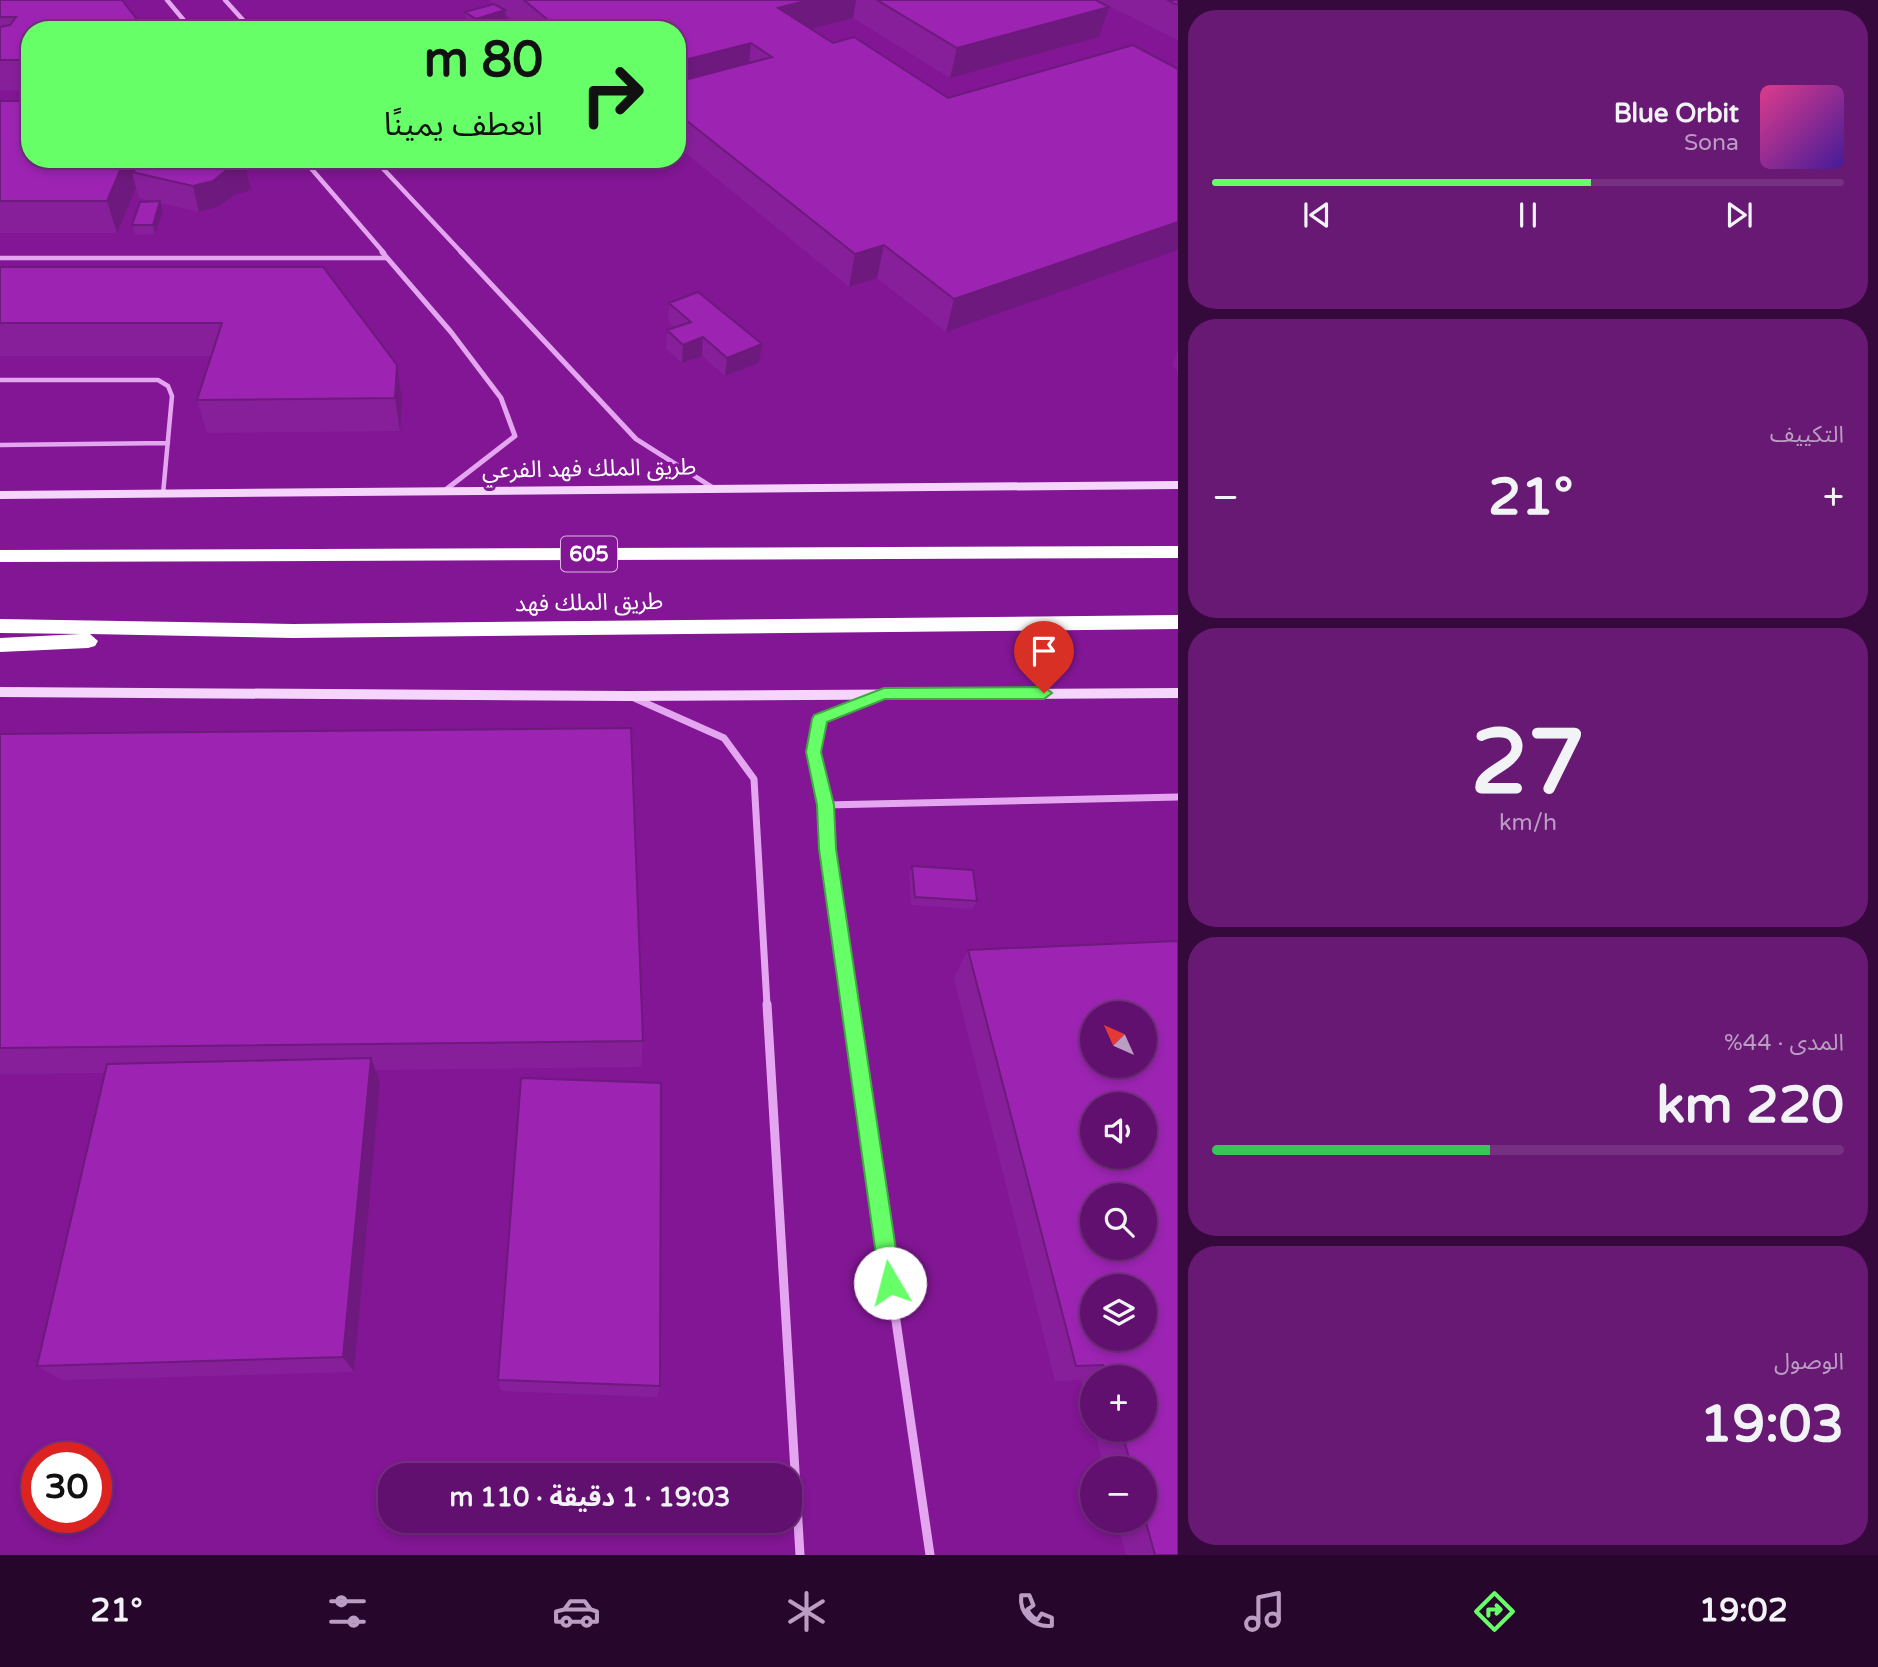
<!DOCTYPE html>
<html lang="ar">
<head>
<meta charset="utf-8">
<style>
	body { margin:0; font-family:"Varela Round","Noto Sans Arabic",sans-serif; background:#681974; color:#f1f3f6; direction:rtl; height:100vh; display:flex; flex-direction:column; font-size:26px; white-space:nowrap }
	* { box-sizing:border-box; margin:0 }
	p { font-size:23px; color:#bb9dc3 }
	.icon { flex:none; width:38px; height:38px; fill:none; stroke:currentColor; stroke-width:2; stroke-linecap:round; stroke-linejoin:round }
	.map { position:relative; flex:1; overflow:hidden; direction:ltr }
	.side { display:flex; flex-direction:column; gap:10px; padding:10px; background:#36093d; width:700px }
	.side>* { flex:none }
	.banner { position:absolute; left:21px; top:21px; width:665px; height:147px; border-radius:28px; box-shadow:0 4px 10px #0003,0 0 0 2px #763082; direction:rtl; background:#66ff67; color:#111; overflow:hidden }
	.needle { width:46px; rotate:315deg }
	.tools { position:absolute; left:1080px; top:1001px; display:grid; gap:14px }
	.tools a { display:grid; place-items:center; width:77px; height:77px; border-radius:50%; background:#62106f; box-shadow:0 4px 10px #0003,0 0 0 2px #763082; font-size:35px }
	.speed { position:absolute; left:21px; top:1442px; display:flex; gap:14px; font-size:35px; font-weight:700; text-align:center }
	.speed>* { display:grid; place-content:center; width:91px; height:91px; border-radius:50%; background:#62106f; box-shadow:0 4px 10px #0003,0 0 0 2px #763082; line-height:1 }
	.speed .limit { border:10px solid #d22; background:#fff; color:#111 }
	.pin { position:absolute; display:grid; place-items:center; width:60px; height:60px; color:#fff; margin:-72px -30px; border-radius:50% 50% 50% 0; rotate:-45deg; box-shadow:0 0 7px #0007 }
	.pin .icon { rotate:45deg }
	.me { position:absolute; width:77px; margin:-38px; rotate:352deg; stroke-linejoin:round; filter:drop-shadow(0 0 5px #0008) }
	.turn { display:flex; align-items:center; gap:24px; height:147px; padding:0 28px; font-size:32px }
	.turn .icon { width:91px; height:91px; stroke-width:2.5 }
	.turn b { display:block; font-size:49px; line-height:60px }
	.big { font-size:52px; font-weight:700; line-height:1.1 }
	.side .card { flex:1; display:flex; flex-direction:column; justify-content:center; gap:10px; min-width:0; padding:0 24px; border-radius:28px; background:#681974 }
	.side .dial { align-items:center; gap:0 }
	.dial b { font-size:91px; line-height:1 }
	.song { display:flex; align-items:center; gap:21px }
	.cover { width:84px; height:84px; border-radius:10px; background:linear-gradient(135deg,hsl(330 70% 55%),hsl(260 70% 35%)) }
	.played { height:7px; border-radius:4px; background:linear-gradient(90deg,#66ff67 60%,#763082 60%) }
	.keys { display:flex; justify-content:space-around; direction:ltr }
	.heat { display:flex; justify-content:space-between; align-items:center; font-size:38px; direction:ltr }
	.charge { height:10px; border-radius:5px; background:linear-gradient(90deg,#34c759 44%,#763082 0) }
	.trip { position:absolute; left:378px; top:1463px; width:424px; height:70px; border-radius:28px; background:#62106f; box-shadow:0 4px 10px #0003,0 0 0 2px #763082; font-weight:700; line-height:70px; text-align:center; direction:rtl }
	.tabs { display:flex; height:112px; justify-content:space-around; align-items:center; background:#27062c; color:#bb9dc3 }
	.tabs .icon { width:49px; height:49px }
	.tabs .on { color:#66ff67 }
	.tabs b { font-size:32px; color:#f1f3f6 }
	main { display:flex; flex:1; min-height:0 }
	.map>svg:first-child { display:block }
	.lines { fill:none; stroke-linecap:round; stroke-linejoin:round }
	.lane { stroke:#e5a6f1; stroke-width:4.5 }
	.street-far3 { stroke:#e5a6f1; stroke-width:4.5 }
	.street-far2 { stroke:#e5a6f1; stroke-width:5 }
	.street-far1 { stroke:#e5a6f1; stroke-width:7 }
	.street { stroke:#e5a6f1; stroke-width:9 }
	.secondary { fill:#f6d5fc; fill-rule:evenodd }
	.highway { fill:#fff; fill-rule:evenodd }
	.wall { fill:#871f9a; fill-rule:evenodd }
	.shaded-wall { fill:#6e197d }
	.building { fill:#9d24b3; stroke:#6e197d; stroke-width:2; fill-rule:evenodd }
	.route { fill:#66ff67; stroke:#42a643; stroke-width:2 }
	.labels { text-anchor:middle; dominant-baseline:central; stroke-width:7; stroke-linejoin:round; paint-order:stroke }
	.shield { fill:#821694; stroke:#dab9df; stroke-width:2 }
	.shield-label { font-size:21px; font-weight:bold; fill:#fff }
	.street-label { font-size:23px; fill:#fff; stroke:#821694 }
</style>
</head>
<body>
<main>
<section class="side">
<div class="card">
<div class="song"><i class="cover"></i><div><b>Blue Orbit</b><p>Sona</p></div></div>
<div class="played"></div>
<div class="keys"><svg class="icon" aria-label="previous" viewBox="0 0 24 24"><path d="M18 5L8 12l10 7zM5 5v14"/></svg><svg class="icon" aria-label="pause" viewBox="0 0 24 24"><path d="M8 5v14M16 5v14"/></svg><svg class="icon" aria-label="next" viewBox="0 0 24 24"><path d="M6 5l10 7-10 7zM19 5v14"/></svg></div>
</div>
<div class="card"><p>التكييف</p>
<div class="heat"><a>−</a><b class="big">21°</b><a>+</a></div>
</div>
<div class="card dial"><b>27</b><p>km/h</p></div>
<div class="card"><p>المدى · 44%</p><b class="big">220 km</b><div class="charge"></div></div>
<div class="card"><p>الوصول</p><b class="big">19:03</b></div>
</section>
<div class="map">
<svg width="1178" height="1555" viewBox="0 0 1178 1555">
	<rect width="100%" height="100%" fill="#821694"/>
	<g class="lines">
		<path class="lane" d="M0 258H387
			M0 380H158L168 386 172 396 163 494
			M0 445 168 443"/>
		<path class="street-far3" d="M167 0 192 30
			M225 0 252 30
			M303 159 384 253
			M374 159 462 253"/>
		<path class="street-far2" d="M382 252 451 332 501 398 515 436 444 491
			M461 252 636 439 715 489"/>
		<path class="street-far1" d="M632 697 724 738 754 779 767 1005
			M825 805 1178 797
			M850 1005 827 849 825 805 813 752 819 719 876 697"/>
		<path class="street" d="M767 1004 800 1555
			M850 1004 930 1555"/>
		<path class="secondary" d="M1178 481V489L0 499V491Z
			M0 687 628 691 1178 688V698L628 701 0 697Z"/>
		<path class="highway" d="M1178 546V558L0 562V550Z
			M1178 615V629L293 638 90 634 98 641 95 646 88 648 0 652V638L81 634 0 633V619L293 624Z"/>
	</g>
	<path class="wall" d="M0 0 30 30V91L0 90Z
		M489 0H1178V40L1096 0 1109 7 1099 37 950 78 853 18 810 29 833 43 948 98 1133 45 946 332 877 278 849 287 677 146V30H505L520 26 505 14 506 19 476 28 466 21 465 12 493 4Z
		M0 101 30 159 245 164 251 190 234 195 220 206 199 212 161 203 163 211 155 234 135 235 132 225 154 202 139 198 136 188 117 233H0Z
		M0 267 397 365 402 399 400 431 207 433 197 400 211 356H0Z
		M669 303 762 344 759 363 725 376 702 356 682 363 666 349 667 330 675 327 668 321Z
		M1178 350V372L1172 365Z
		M0 734 643 1041 641 1067 375 1070 380 1083 354 1372 62 1380 37 1366 105 1073 0 1074Z
		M912 866 977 901 973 909 911 905 909 874Z
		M1178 941V1555H1126L1117 1521H1144V1468H1104L1094 1430H1144V1377H1092V1423L1081 1380 1055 1381 954 978 968 950ZM1092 1013H1144V1066H1092ZM1092 1104H1144V1157H1092ZM1092 1195H1144V1248H1092ZM1092 1286H1144V1339H1092Z
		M498 1380 660 1386 657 1397 501 1391Z"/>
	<path class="shaded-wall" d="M809 0H856L853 18 775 38 778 8Z
		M1109 7 1099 37 950 78 957 48Z
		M505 10 506 19 476 28V19Z
		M751 43 748 73 677 92V62Z
		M125 159H149L132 172 136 188 117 233 107 201Z
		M245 164 251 190 234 195 220 206 199 212 193 186 228 169Z
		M160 201 163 211 155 234 153 225Z
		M1178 222V250L946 332 954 299Z
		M884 245 877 278 849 287 855 254Z
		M703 337 702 356 682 363 683 345Z
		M762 344 759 363 725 376 727 358Z
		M397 365 402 399 400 431 395 398Z
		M371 1058 380 1083 354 1372 343 1357Z"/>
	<path class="building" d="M0 0H122L145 30H30V60H0V27L10 25 16 17H0Z
		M524 0H809L778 8 833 43 854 37 948 98 1133 45 1178 69V222L954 299 884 245 855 254 677 113V82L772 57 751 43 677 62V30H560Z
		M877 0H1096L1109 7 957 48Z
		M1167 0H1178V5Z
		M494 4 505 10 476 19 465 12Z
		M522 25 528 30H505Z
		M0 101H30V159H125L107 201H0Z
		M148 159H241L245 164 228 169 213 181 193 186 132 172Z
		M160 201 153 225H132L140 202Z
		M0 267H323L397 365 395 398 197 400 222 323H0Z
		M698 292 762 344 727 358 703 337 683 345 667 330 691 322 669 303Z
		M631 728 643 1041 0 1048V734Z
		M912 866 973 870 977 901 915 897Z
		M1178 941V1555H1155L1144 1515V1468H1132L1121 1430H1144V1377H1107L1103 1365 1076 1366 968 950ZM1092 1013H1144V1066H1092ZM1092 1104H1144V1157H1092ZM1092 1195H1144V1248H1092ZM1092 1286H1144V1339H1092Z
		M371 1058 343 1357 37 1366 107 1064Z
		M521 1078 661 1083 660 1386 498 1380Z"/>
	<path class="route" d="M1044 687 1052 693 1044 699H885L827 722 821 752 834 805 836 849 901 1283 898 1291 890 1294 883 1291 880 1283 819 849 817 805 806 752 812 719 814 715 884 688Z"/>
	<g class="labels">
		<rect class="shield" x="561" y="536.5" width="56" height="35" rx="5"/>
		<g class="shield-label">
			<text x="589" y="554">605</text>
		</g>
		<g class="street-label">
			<text transform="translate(589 469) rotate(-1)">طريق الملك فهد الفرعي</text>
			<text transform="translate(589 603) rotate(-1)">طريق الملك فهد</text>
		</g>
	</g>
</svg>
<div class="tools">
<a><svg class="needle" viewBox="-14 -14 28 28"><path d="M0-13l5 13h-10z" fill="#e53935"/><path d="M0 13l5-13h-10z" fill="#bb9dc3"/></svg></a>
<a><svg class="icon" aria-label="sound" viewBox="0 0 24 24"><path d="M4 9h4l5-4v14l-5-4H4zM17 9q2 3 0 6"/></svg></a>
<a><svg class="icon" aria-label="search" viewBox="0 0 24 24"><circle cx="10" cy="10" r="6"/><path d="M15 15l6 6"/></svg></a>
<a><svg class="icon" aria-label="layers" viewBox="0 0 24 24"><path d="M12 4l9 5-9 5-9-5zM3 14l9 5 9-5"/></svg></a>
<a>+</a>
<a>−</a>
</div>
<div class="speed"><div class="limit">30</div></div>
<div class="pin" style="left:1044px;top:693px;background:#d93025"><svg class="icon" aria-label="arrive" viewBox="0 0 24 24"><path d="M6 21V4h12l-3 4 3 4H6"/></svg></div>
<svg class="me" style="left:890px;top:1283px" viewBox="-20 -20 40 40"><circle r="19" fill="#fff"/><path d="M0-13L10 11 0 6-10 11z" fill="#66ff67"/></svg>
<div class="trip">19:03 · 1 دقيقة · 110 m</div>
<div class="banner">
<div class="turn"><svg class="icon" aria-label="right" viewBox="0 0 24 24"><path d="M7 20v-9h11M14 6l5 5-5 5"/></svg><div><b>80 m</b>انعطف يمينًا</div></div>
</div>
</div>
</main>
<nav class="tabs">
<b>19:02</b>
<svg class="icon on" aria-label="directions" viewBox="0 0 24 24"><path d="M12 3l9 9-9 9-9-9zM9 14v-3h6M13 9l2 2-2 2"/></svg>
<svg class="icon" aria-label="music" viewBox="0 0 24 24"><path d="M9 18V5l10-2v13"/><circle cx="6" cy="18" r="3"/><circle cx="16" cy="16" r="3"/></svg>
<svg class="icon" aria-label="phone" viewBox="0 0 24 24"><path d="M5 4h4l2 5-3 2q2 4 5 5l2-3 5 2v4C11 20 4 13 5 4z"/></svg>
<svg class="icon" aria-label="climate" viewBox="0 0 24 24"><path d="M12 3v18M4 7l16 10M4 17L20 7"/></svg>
<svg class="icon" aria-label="car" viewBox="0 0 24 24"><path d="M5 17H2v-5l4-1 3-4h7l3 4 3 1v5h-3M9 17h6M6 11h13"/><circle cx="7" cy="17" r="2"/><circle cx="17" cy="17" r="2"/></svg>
<svg class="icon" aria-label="filters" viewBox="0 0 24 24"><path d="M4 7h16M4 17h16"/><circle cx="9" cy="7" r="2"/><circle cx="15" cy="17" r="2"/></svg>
<b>21°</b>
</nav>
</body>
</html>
